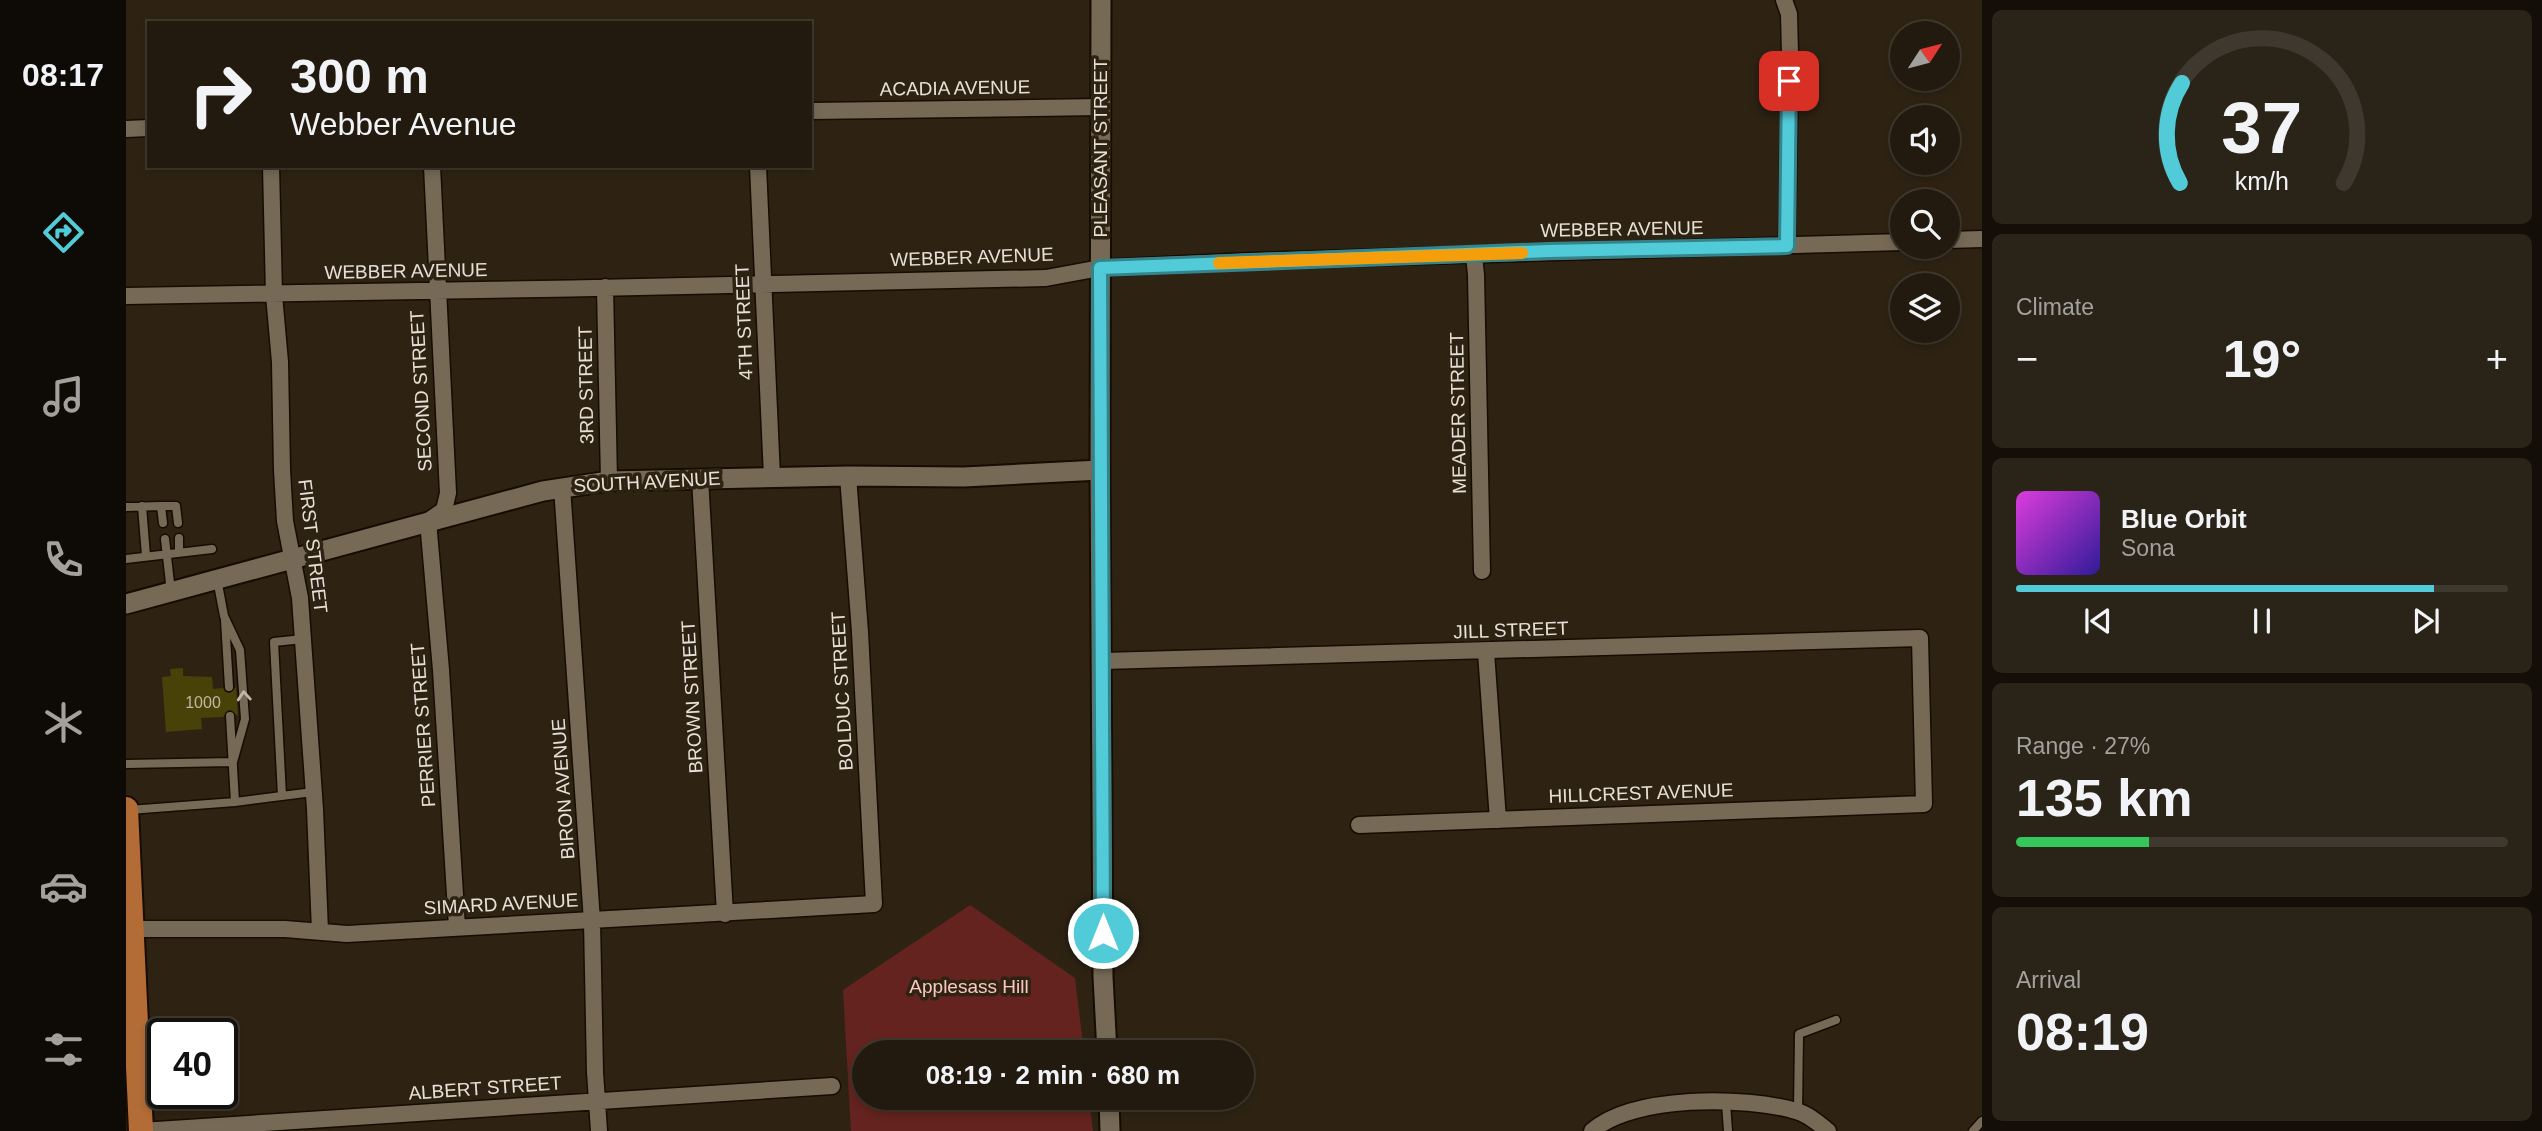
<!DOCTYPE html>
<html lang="en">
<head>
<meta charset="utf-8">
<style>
	body { margin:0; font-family:Arial,sans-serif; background:#2a2317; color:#f1f3f6; height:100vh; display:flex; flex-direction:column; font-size:26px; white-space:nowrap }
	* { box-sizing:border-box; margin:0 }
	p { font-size:23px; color:#a2a19e }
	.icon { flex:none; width:38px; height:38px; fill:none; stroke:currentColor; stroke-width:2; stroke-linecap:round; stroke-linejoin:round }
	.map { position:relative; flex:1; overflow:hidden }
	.panel { display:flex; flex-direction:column; gap:10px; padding:10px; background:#130e08; width:560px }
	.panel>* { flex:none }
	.banner { position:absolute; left:21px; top:21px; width:665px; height:147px; border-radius:0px; box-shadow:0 4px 10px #0003,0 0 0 2px #3f382e; background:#221a0e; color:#f1f3f6; overflow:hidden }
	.needle { width:46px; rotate:54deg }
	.buttons { position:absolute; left:1764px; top:21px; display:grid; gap:14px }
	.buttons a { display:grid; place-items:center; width:70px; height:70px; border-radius:50%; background:#221a0e; box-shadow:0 4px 10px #0003,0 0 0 2px #3f382e; font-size:35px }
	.speed { position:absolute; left:21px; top:1018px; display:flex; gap:14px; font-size:35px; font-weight:700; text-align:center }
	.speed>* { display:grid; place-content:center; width:91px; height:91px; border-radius:50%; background:#221a0e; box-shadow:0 4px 10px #0003,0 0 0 2px #3f382e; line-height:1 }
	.speed .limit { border:4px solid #111; border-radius:10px; background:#fff; color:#111 }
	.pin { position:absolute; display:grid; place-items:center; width:60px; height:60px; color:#fff; margin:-30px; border-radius:14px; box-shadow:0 4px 10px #0006 }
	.me { position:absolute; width:77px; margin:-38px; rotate:0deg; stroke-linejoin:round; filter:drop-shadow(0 0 5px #0008) }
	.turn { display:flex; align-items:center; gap:24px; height:147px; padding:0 28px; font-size:32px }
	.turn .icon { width:91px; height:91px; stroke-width:2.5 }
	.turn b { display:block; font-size:49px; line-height:60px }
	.big { font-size:52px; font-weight:700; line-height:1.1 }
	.panel .widget { flex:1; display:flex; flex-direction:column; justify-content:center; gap:10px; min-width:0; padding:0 24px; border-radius:10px; background:#2a2317 }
	.panel .dial { align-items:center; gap:0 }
	.dial svg { height:182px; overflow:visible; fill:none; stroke:#3f382e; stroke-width:7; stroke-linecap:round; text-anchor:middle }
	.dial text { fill:#f1f3f6; stroke:none }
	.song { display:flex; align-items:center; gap:21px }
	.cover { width:84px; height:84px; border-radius:10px; background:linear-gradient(135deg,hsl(300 70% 55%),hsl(250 70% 35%)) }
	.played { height:7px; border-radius:4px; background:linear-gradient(90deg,#52cbd8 85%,#3f382e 85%) }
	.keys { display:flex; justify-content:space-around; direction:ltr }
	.heat { display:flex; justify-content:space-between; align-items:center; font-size:38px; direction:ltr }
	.charge { height:10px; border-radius:5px; background:linear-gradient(90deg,#34c759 27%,#3f382e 0) }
	.trip { position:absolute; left:726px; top:1040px; width:402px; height:70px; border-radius:35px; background:#221a0e; box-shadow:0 4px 10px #0003,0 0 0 2px #3f382e; font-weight:700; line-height:70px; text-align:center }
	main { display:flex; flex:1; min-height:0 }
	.tabs { display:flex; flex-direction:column; width:126px; justify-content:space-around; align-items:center; background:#0e0a06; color:#a2a19e }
	.tabs .icon { width:49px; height:49px }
	.tabs .selected { color:#52cbd8 }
	.tabs b { font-size:32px; color:#f1f3f6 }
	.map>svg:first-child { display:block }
	.green { fill:#64231e }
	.building { fill:#484209 }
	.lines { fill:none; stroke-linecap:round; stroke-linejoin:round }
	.service-casing { stroke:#160c01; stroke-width:11 }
	.minor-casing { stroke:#160c01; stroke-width:19 }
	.tertiary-casing { stroke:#160c01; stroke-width:23 }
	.trunk-casing { stroke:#160c01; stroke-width:28 }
	.path { stroke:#8e8578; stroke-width:2.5; stroke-dasharray:5 5; stroke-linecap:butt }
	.service { stroke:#766a57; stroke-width:8 }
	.minor { stroke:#766a57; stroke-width:16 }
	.tertiary { stroke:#766a57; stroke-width:19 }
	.trunk { stroke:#b36c36; stroke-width:24 }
	.oneway { stroke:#bfb7aa }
	.route-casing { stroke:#35848c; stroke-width:18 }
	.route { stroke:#52cbd8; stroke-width:12 }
	.slow { stroke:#f59e0b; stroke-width:12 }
	.labels { text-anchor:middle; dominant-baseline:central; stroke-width:7; stroke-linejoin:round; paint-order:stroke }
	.number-label { font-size:16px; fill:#bfb8a3 }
	.street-label { font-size:19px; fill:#e7e0d6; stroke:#2e2313 }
	.park-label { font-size:19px; fill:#fbc7c0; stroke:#2e2313 }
</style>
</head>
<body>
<main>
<nav class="tabs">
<b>08:17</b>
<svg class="icon selected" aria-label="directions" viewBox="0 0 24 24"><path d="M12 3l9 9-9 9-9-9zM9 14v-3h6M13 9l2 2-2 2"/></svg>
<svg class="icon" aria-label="music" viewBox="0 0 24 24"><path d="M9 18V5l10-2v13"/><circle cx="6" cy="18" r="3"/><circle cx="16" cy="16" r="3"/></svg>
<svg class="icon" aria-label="phone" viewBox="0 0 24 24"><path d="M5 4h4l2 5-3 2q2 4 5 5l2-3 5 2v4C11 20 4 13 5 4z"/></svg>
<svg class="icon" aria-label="climate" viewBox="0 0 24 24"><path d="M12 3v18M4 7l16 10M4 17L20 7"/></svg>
<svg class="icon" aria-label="car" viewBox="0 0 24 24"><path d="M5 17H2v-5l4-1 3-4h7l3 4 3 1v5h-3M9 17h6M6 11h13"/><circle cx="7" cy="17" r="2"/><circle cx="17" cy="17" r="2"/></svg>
<svg class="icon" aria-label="filters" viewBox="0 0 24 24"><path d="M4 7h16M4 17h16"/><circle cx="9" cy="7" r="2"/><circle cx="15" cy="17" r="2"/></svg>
</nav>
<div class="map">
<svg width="1856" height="1131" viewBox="0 0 1856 1131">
	<rect width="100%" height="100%" fill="#2e2313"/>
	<path class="green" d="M844 905 949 978 958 1052H738V1097H963L967 1131H725L717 990Z"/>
	<path class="building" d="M57 668V676L86 677 87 689 97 688 99 692 104 693 110 687 112 716 103 710 97 717 75 718 76 729 40 732 36 677 45 676 44 669Z"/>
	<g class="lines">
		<defs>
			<path id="service" d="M16 506 20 556
				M35 506H50L52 523
				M0 507 35 506 37 523
				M53 538V552
				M39 539 45 592
				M0 559 86 549
				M91 579 98 616 114 650 119 719 107 762
				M99 620 103 687
				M104 716 109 802 187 792
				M0 764 107 762
				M156 796 148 642 177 639
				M3 810 109 802
				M1600 1103 1602 1131
				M1672 1111 1673 1034 1710 1020
				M1847 1131 1856 1121"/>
			<path id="minor" d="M1658 0 1663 14 1664 53 1661 246
				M684 111 975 107
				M0 129 23 128
				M145 166 148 295 154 362 156 470 159 521 174 598 189 809 194 931
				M306 166 322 493 318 510 302 521 315 670 331 927
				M632 166 646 477
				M1822 240 1856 239
				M1348 255 1350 275 1356 571
				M479 287 483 481
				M0 296C307 292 613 285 920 278L974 268 1124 261 1776 242
				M574 478 599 914
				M436 487 466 921 469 1072 473 1131
				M1360 652 1372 820
				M977 661 1794 638 1798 804 1233 825
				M4 929H159L221 934 748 904 734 632 722 476
				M15 1131 706 1086
				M1466 1131C1507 1095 1619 1096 1670 1111 1682 1114 1692 1123 1702 1131"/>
			<path id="tertiary" d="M975 0 974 470 977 977 981 1052
				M0 604 417 491 483 481 722 476 838 477 974 470
				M983 1097 984 1131"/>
			<path id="trunk" d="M0 809 15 1131"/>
		</defs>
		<use href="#service" class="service-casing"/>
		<use href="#minor" class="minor-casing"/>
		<use href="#tertiary" class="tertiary-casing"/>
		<use href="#trunk" class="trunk-casing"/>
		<path class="path" d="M905 1052 942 1045
			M728 1083 738 1081"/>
		<use href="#service" class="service"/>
		<use href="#minor" class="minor"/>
		<use href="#tertiary" class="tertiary"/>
		<use href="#trunk" class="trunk"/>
	</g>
	<defs><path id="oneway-chevron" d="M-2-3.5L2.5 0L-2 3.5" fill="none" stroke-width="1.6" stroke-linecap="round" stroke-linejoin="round" transform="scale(1.75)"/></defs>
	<use class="oneway" href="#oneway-chevron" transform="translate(118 696) rotate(-94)"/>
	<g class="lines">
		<defs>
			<path id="route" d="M977 933 974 268 1422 251 1661 246 1663 81"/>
		</defs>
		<use href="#route" class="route-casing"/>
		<use href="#route" class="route"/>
		<path class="slow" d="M1093 263 1396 253"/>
	</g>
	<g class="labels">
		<g class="number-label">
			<text x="77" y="702">1000</text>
		</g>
		<g class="street-label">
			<text transform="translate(829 88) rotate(-1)">ACADIA AVENUE</text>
			<text transform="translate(974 148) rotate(-90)">PLEASANT STREET</text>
			<text transform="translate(1496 229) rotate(-1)">WEBBER AVENUE</text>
			<text transform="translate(846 257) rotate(-2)">WEBBER AVENUE</text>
			<text transform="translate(280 271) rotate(-1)">WEBBER AVENUE</text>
			<text transform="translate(618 322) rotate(-92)">4TH STREET</text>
			<text transform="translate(460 385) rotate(-91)">3RD STREET</text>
			<text transform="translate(295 391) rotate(-93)">SECOND STREET</text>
			<text transform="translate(1332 413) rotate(-91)">MEADER STREET</text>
			<text transform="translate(521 482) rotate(-3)">SOUTH AVENUE</text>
			<text transform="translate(187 546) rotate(83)">FIRST STREET</text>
			<text transform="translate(1385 630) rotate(-2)">JILL STREET</text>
			<text transform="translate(716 691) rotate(-93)">BOLDUC STREET</text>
			<text transform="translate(566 697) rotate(-93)">BROWN STREET</text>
			<text transform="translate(297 725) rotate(-94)">PERRIER STREET</text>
			<text transform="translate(437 789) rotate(-94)">BIRON AVENUE</text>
			<text transform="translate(1515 793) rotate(-2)">HILLCREST AVENUE</text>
			<text transform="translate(375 904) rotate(-3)">SIMARD AVENUE</text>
			<text transform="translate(359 1088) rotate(-4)">ALBERT STREET</text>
		</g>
		<g class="park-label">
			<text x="843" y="986">Applesass Hill</text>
		</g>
	</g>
</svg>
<div class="buttons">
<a><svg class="needle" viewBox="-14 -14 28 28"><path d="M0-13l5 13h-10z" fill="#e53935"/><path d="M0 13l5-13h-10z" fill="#a2a19e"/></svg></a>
<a><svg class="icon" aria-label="sound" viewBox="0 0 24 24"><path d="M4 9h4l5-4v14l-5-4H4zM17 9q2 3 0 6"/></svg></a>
<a><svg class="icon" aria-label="search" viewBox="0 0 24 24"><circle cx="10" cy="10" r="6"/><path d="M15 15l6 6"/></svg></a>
<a><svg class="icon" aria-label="layers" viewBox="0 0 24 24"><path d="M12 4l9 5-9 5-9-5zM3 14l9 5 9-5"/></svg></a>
</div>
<div class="speed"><div class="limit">40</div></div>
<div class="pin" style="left:1663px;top:81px;background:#d93025"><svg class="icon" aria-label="arrive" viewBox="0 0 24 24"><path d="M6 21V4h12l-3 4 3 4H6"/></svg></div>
<svg class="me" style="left:977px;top:933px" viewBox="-20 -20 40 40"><circle r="17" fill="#52cbd8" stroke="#fff" stroke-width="3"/><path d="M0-11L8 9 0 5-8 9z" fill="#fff"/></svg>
<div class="trip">08:19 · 2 min · 680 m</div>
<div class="banner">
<div class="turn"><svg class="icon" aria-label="right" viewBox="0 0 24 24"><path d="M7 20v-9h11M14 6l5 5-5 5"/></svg><div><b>300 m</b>Webber Avenue</div></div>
</div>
</div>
<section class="panel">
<div class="widget dial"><svg viewBox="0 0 100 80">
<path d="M14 69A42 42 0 1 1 86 69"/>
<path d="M14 69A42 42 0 0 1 15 25" stroke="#52cbd8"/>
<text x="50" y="56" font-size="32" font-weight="700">37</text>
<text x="50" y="72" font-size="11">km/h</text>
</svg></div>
<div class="widget"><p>Climate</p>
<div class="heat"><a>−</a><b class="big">19°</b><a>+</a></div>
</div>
<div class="widget">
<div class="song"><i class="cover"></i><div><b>Blue Orbit</b><p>Sona</p></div></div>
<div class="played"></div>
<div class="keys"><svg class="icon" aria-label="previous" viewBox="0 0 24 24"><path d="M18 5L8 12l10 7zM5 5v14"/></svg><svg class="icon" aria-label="pause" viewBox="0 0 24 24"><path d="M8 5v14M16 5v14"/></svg><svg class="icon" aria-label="next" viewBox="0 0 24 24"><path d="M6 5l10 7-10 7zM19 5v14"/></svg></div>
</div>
<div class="widget"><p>Range · 27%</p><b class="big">135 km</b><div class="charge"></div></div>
<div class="widget"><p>Arrival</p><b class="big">08:19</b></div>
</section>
</main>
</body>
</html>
